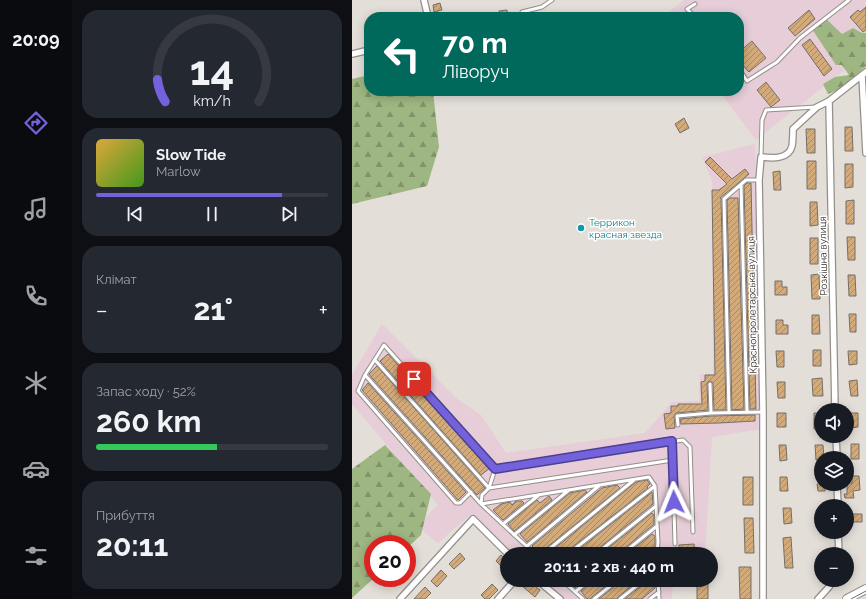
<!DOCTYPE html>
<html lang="uk">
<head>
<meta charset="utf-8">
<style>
	body { margin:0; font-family:Raleway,sans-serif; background:#242831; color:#f1f3f6; height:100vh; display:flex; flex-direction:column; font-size:15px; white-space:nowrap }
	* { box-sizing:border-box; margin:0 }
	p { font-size:13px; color:#9ea1a6 }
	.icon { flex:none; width:22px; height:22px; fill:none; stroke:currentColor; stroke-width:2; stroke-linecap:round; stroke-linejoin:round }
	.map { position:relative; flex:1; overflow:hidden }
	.details { display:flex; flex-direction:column; gap:10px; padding:10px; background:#0d0f14; width:280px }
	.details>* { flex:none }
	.banner { position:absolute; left:12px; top:12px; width:380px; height:84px; border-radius:16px; box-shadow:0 2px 10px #0003; background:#00695c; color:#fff; overflow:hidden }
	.fabs { position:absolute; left:462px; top:403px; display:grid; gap:8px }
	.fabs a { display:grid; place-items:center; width:40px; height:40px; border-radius:50%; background:#171b24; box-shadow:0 2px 10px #0003; font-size:20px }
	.speed { position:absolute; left:12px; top:535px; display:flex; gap:8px; font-size:20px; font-weight:700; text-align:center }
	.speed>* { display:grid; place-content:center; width:52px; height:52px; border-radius:50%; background:#171b24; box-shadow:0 2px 10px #0003; line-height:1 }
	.speed .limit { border:6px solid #d22; background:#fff; color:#111 }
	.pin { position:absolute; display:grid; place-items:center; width:34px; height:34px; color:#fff; margin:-17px; border-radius:8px; box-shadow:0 2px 6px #0006 }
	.me { position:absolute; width:44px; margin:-22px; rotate:358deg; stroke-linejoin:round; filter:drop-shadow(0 0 3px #0008) }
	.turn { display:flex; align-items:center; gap:14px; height:84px; padding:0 12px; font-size:18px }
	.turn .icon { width:52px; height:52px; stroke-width:2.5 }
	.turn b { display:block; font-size:28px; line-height:34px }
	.big { font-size:30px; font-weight:700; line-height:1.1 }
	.details .tile { flex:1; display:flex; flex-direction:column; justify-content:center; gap:6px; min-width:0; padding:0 14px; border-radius:16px; background:#242831 }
	.details .dial { align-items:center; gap:0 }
	.dial svg { height:104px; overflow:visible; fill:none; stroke:#363941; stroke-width:7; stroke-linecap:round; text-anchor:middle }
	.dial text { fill:#f1f3f6; stroke:none }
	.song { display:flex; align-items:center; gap:12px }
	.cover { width:48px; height:48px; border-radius:6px; background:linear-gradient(135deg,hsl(40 70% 55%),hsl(100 70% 35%)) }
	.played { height:4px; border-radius:2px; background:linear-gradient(90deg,#7362dc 80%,#363941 80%) }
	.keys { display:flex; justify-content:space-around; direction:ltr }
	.heat { display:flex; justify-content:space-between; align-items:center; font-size:22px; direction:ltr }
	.charge { height:6px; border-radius:3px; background:linear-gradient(90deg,#34c759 52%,#363941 0) }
	.trip { position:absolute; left:148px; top:547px; width:218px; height:40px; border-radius:20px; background:#171b24; box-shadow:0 2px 10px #0003; font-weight:700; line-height:40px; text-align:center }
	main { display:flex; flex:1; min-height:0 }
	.dock { display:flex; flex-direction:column; width:72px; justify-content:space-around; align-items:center; background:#090b0e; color:#9ea1a6 }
	.dock .icon { width:28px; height:28px }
	.dock .selected { color:#7362dc }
	.dock b { font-size:18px; color:#f1f3f6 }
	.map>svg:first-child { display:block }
	.industrial { fill:#e6cdd7 }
	.forest { fill:url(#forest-firs) }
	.building { fill:url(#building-hatch); stroke:#746f6a }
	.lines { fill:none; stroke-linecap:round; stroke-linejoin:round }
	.service-casing { stroke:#948f8a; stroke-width:5 }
	.minor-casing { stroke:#948f8a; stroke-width:8 }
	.secondary-casing { stroke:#948f8a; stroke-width:10 }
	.service { stroke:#fff; stroke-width:3 }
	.minor { stroke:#fff; stroke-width:5.5 }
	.secondary { stroke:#fff; stroke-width:8 }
	.tram { stroke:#6f6c69; stroke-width:1 }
	.route-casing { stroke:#4b408f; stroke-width:10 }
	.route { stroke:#7362dc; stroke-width:7 }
	.culture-dot { fill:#0f9aa8; stroke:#fff; stroke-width:1.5 }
	.labels { text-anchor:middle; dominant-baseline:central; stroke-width:3; stroke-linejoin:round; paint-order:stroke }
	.culture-label { font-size:10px; fill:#0d838f; stroke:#fff; text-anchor:start }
	.street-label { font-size:10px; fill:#2a2826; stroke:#fff }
</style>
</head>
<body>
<main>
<nav class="dock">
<b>20:09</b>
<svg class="icon selected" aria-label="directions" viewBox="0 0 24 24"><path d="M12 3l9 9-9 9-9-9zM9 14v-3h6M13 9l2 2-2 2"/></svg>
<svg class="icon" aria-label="music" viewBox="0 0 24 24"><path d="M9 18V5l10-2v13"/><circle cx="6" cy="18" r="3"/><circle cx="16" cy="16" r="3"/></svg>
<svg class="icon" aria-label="phone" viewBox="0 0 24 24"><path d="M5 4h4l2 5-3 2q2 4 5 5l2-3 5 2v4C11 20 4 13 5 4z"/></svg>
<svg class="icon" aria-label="climate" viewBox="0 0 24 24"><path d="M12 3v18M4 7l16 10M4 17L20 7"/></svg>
<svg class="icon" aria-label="car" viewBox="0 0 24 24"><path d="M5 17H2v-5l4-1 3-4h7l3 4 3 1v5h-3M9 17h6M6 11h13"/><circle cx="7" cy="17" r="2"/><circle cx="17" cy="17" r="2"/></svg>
<svg class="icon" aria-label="filters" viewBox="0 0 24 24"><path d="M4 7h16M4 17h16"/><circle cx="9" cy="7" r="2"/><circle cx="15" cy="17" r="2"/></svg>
</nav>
<section class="details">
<div class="tile dial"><svg viewBox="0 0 100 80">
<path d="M14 69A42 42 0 1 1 86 69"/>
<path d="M14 69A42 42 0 0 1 8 52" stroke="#7362dc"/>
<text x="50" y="56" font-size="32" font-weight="700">14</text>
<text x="50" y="72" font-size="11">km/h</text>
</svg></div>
<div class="tile">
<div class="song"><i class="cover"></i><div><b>Slow Tide</b><p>Marlow</p></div></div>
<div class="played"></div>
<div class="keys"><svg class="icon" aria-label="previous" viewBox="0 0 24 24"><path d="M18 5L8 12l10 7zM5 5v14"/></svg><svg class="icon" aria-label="pause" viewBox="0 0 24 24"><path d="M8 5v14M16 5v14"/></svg><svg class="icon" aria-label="next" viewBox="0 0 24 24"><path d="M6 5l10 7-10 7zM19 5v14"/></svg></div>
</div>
<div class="tile"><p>Клімат</p>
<div class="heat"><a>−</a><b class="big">21°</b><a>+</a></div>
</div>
<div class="tile"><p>Запас ходу · 52%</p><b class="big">260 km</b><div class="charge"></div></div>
<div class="tile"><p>Прибуття</p><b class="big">20:11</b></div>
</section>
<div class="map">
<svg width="514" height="599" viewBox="0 0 514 599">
	<defs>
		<pattern id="forest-firs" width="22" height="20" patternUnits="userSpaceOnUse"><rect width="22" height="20" fill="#9eb681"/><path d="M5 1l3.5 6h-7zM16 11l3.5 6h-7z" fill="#819469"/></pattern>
		<pattern id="building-hatch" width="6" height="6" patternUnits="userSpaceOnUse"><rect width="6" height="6" fill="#d3ab7b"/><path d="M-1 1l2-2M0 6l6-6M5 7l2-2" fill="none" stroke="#ab8b65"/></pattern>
	</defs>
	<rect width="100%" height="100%" fill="#e3ded8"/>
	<path class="industrial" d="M332 0H514V53L404 140 367 91H387V17H313L312 16Z
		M403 144 409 429 360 437 353 554H161L118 515 86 543 65 526 86 505 0 404V375L30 324 104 398 129 415 154 453 293 433 320 402 347 401 348 374H361L360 181 350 157Z
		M189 580H321L320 599H209Z"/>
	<path class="forest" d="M472 17 490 34 501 28 510 33H514V66L488 89 476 94 471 84 483 77 497 75 490 65H484L460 29Z
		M17 75V91H81L87 147 75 186 0 204V79Z
		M33 445 79 494 69 535 55 548V544H21V578H22L0 598V469Z"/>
	<path class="building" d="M88 3 90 10 82 12 81 5Z
		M514 7V30L511 32 498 17 506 10 508 12Z
		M155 10 156 17H148L147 11Z
		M457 10 463 19 443 36 436 28Z
		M458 39 480 69 472 76 450 45Z
		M400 41 414 58 397 72 387 61V52Z
		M414 82 428 100 419 107 405 90Z
		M332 118 337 128 328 133 323 124Z
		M493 127H500L501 151H493Z
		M454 129H463V153H455Z
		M358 157 380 179 393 169 397 174 368 198H369L374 410H362L361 384 360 382 357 381 355 384 356 410 324 413 322 416 323 428 314 429 312 414 319 413V406H326V404H350L349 382 353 381V375H363L360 190H367L375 184 353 162Z
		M455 161H464V189H455Z
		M493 164H501V187L493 188Z
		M428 171 429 190H422L421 172Z
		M395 183H399L404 409H398L392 186Z
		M378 198H386L392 409 380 410 375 200Z
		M502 200V224H494V201Z
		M458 202H465L466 225 458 226Z
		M495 237H503V260H496Z
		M458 238H466V264H458Z
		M467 274 468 299H460L459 275Z
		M496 275H503L504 296H497Z
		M423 281H430V287H435V295H423Z
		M497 314H504V332H498Z
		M460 315H467L468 334H460Z
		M424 320H431V325H436V334H424Z
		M461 350H469V366H461Z
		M424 351H432V367H425Z
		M496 351H505V364L497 365Z
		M36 354 138 468 129 475 29 362 28 361Z
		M25 366 133 488 125 495 21 379 17 374Z
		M470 378 471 396H461L460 379Z
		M505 380 506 396H499L497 381Z
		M425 382H433V398H426Z
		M16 383 114 492 106 500 10 390Z
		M425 413H434V427H425Z
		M462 413H469V429H462Z
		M499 413H506V427L499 428Z
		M403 415V421L367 423 329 424 328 419 359 416Z
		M499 444H507V459H499Z
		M427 445H434L435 460 428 461Z
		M463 445H471L472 458H469V460H464Z
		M500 476H507L508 490 501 491 502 498H493L492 494H495V483H500Z
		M391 477H401V505H391Z
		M428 477H435L436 491H428Z
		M295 480 298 484 295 487 296 488 214 552 213 554H196L284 482Z
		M465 484H473V491H466Z
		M265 485 268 488 189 552 188 554 180 546 250 488Z
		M233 490 235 492 175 542 168 534 218 493Z
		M300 492 301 504 242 552 241 554H221Z
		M197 496 200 500 162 531 156 524 185 500 188 503Z
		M164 501H170L172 503 151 520 141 510 149 504 158 502 160 505Z
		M431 508H439L440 523 432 524Z
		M300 513 302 515V524L268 552 267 554H249Z
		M500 514H510V522H500Z
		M392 518H401L402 553H393Z
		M300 534 303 536V546L292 554H275Z
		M439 537 441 568H433L431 538Z
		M342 544 343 552 334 553V551H327V545Z
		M108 553 113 559 102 569 97 564Z
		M149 555 155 561V572L144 561Z
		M387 567H399V599H388Z
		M89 570 95 576 85 587 79 581Z
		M175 580 188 590 183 597 170 586Z
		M216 580H233L223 588Z
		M241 580H261L240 597 239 599H235L229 591Z
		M269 580H287L266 597 265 599H247L268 582Z
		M295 580H303V588L290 599H273L294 582Z
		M345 580H356V599H345Z
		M140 584 146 590 137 599H133L129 595Z
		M73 587 79 593 73 599H62Z"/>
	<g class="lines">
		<defs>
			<path id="service" d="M170 12 190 7 200 0
				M343 17 335 9 343 4
				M387 69 395 81 425 62 448 38 497 0
				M409 157 410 120 414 110 464 107
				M389 184 395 412
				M23 360 137 488 143 469 331 440 338 447 341 532
				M13 375 129 504 183 554
				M358 384 359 413
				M377 413 372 199 394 180H407
				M326 425 325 416 359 413 411 412
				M320 441 323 544
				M119 492 108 503H104L6 391 13 375 32 345 143 469
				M151 524 187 495
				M162 535 217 490
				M175 546 248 485
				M191 554 282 480
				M216 554 303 486
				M244 554 304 506
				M270 554 305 526
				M299 554 305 550
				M305 554 306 542 303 486 297 477 129 504 130 495 137 488 321 460
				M210 580 231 599
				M306 580 307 599
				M223 592 238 580
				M242 599 266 580
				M268 599 292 580
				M298 599 307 592"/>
			<path id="minor" d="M72 0 76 17
				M0 54 17 50
				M510 75 514 153
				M477 101 483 410
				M484 436 485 458
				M485 484 486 506
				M486 532 487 554
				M185 580 208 599
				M48 599 121 519 156 554
				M146 599 163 580
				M411 599V412L407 180 409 157C419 158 437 160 440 146 441 140 441 134 441 129L465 107 477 101 514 72
				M466 599 477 587 481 580"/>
			<path id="secondary" d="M495 599 514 589"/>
		</defs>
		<use href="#service" class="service-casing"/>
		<use href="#minor" class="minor-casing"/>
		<use href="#secondary" class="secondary-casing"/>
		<use href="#service" class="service"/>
		<use href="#minor" class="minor"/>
		<use href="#secondary" class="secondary"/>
		<path class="tram" d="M499 599 514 591"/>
	</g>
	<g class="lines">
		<defs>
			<path id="route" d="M62 379 143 469 320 441 322 502"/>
		</defs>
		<use href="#route" class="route-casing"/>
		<use href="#route" class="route"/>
	</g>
	<circle class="culture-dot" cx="229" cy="228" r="4"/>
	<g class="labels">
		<g class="culture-label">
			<text x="237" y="222">Террикон<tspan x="237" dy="12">красная звезда</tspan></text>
		</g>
		<g class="street-label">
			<text transform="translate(471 256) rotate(-91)">Розкішна вулиця</text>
			<text transform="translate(400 305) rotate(-91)">Краснопролетарська вулиця</text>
		</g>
	</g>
</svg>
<div class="fabs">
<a><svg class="icon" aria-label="sound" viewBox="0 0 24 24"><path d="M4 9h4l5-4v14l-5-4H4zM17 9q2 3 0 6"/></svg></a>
<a><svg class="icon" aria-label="layers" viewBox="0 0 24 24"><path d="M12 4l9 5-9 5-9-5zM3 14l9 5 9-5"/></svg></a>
<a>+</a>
<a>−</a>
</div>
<div class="speed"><div class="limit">20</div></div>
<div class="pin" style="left:62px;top:379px;background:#d93025"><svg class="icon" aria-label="arrive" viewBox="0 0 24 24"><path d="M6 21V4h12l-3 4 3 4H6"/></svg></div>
<svg class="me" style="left:322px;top:502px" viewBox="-20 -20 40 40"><path d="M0-17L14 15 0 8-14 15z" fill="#7362dc" stroke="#fff" stroke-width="4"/></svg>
<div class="trip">20:11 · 2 хв · 440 m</div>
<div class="banner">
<div class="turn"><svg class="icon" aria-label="left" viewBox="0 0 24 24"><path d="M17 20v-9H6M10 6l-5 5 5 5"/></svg><div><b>70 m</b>Ліворуч</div></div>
</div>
</div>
</main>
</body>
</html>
